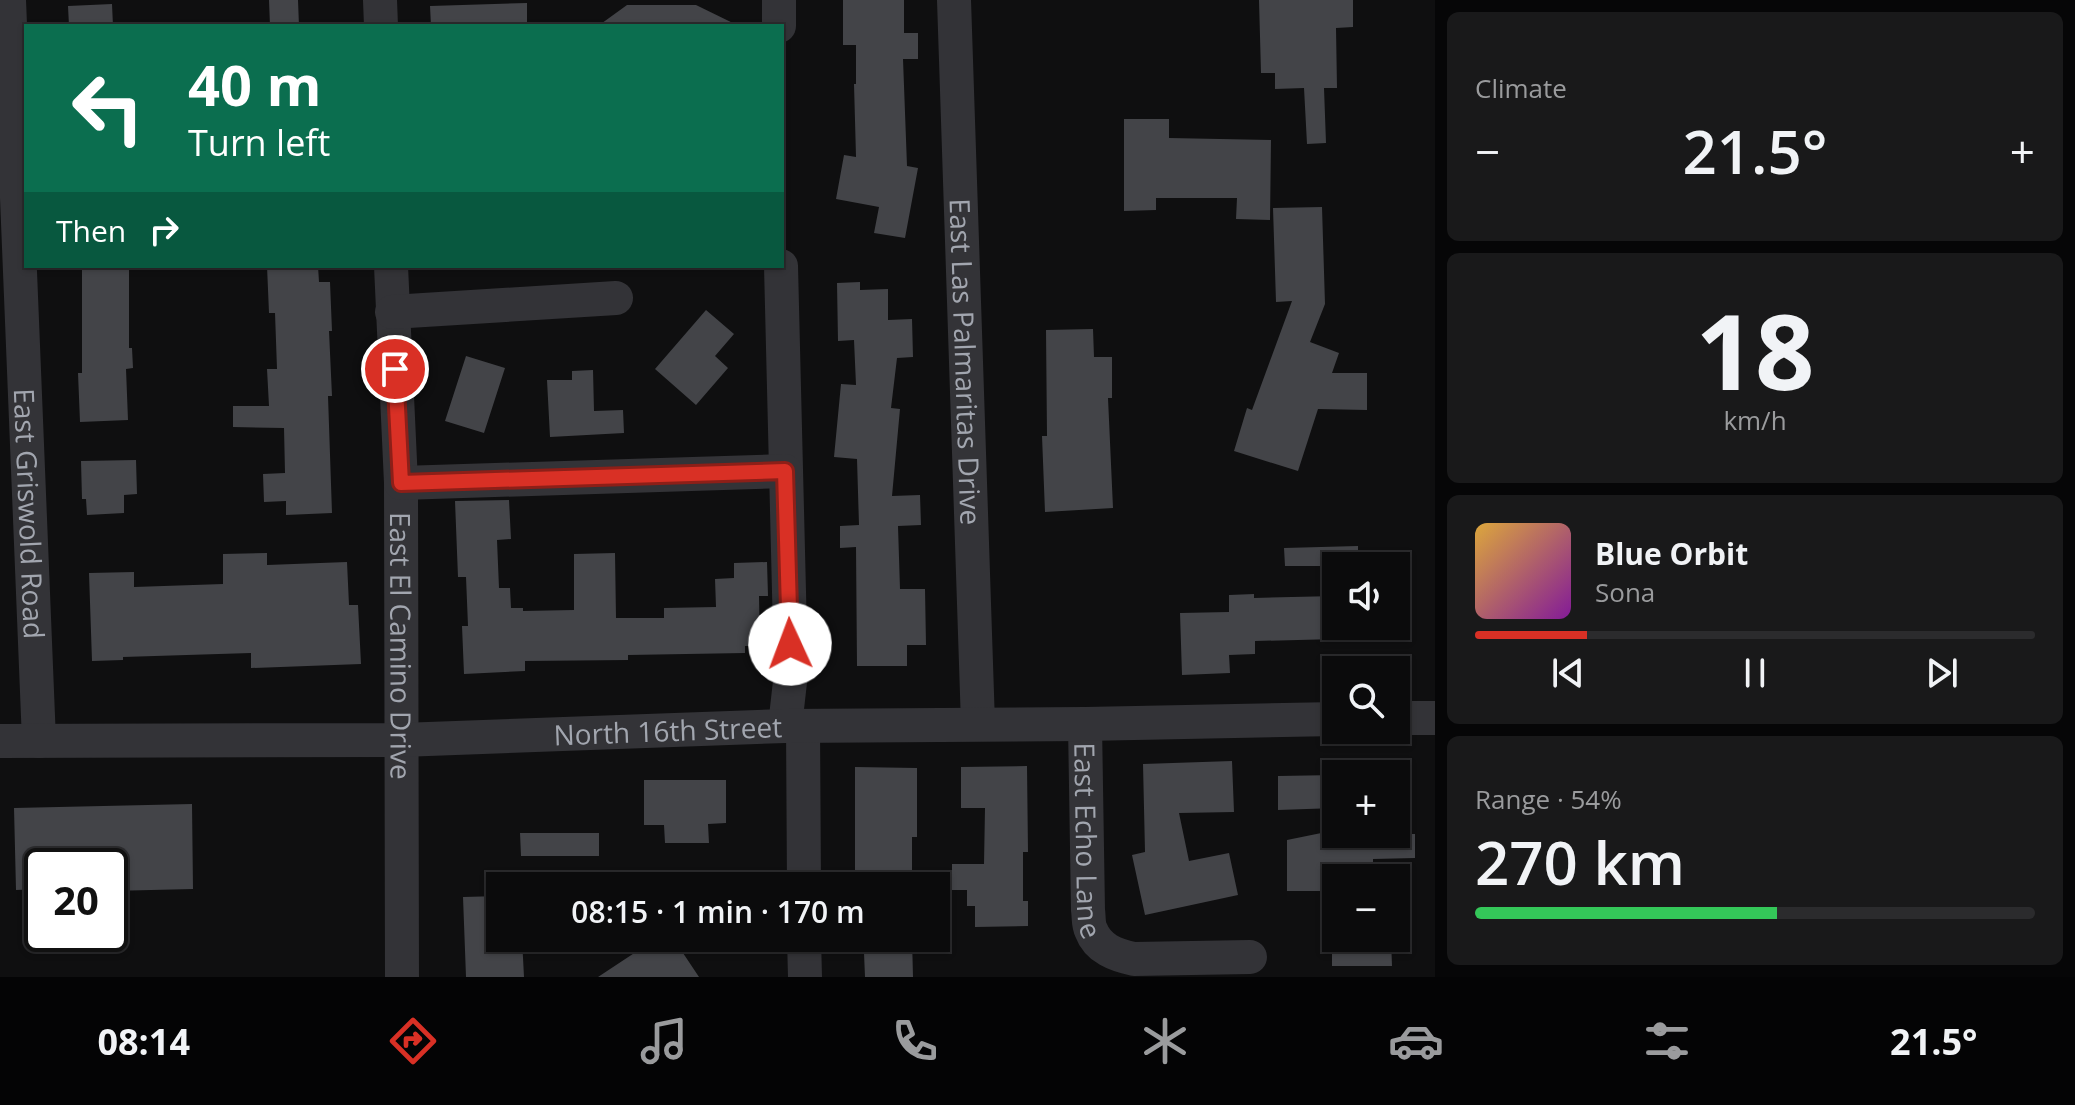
<!DOCTYPE html>
<html lang="en">
<head>
<meta charset="utf-8">
<style>
	body { margin:0; font-family:"Open Sans",sans-serif; background:#19191a; color:#f1f3f6; height:100vh; display:flex; flex-direction:column; font-size:30px; white-space:nowrap }
	* { box-sizing:border-box; margin:0 }
	p { font-size:26px; color:#9a9b9d }
	.icon { flex:none; width:44px; height:44px; fill:none; stroke:currentColor; stroke-width:2; stroke-linecap:round; stroke-linejoin:round }
	.map { position:relative; flex:1; overflow:hidden }
	.side { display:flex; flex-direction:column; gap:12px; padding:12px; background:#060607; width:640px }
	.side>* { flex:none }
	.guide { position:absolute; left:24px; top:24px; width:760px; height:244px; border-radius:0px; box-shadow:0 2px 6px #0004,0 0 0 2px #2b2b2d; background:#0b6e4f; color:#fff; overflow:hidden }
	.tools { position:absolute; left:1322px; top:552px; display:grid; gap:16px }
	.tools a { display:grid; place-items:center; width:88px; height:88px; border-radius:0px; background:#0b0b0c; box-shadow:0 2px 6px #0004,0 0 0 2px #2b2b2d; font-size:40px }
	.speed { position:absolute; left:24px; top:848px; display:flex; gap:16px; font-size:40px; font-weight:700; text-align:center }
	.speed>* { display:grid; place-content:center; width:104px; height:104px; border-radius:50%; background:#0b0b0c; box-shadow:0 2px 6px #0004,0 0 0 2px #2b2b2d; line-height:1 }
	.speed .limit { border:4px solid #111; border-radius:12px; background:#fff; color:#111 }
	.pin { position:absolute; display:grid; place-items:center; width:68px; height:68px; color:#fff; margin:-34px; border:4px solid #fff; border-radius:50%; box-shadow:0 2px 8px #0007 }
	.me { position:absolute; width:88px; margin:-44px; rotate:358deg; stroke-linejoin:round; filter:drop-shadow(0 0 6px #0008) }
	.turn { display:flex; align-items:center; gap:28px; height:168px; padding:0 32px; font-size:36px }
	.turn .icon { width:104px; height:104px; stroke-width:2.5 }
	.turn b { display:block; font-size:56px; line-height:68px }
	.then { display:flex; align-items:center; height:76px; padding:0 32px; background:#0003; gap:16px; font-size:30px }
	.big { font-size:60px; font-weight:600; line-height:1.1 }
	.side .card { flex:1; display:flex; flex-direction:column; justify-content:center; gap:12px; min-width:0; padding:0 28px; border-radius:12px; background:#19191a }
	.side .dial { align-items:center; gap:0 }
	.dial b { font-size:104px; line-height:1 }
	.song { display:flex; align-items:center; gap:24px }
	.cover { width:96px; height:96px; border-radius:12px; background:linear-gradient(135deg,hsl(40 70% 55%),hsl(290 70% 35%)) }
	.played { height:8px; border-radius:4px; background:linear-gradient(90deg,#d93025 20%,#2b2b2d 20%) }
	.keys { display:flex; justify-content:space-around; direction:ltr }
	.heat { display:flex; justify-content:space-between; align-items:center; font-size:44px; direction:ltr }
	.charge { height:12px; border-radius:6px; background:linear-gradient(90deg,#34c759 54%,#2b2b2d 0) }
	.trip { position:absolute; left:486px; top:872px; width:464px; height:80px; border-radius:0px; background:#0b0b0c; box-shadow:0 2px 6px #0004,0 0 0 2px #2b2b2d; font-weight:600; line-height:80px; text-align:center }
	.tabs { display:flex; height:128px; justify-content:space-around; align-items:center; background:#040405; color:#9a9b9d }
	.tabs .icon { width:56px; height:56px }
	.tabs .selected { color:#d93025 }
	.tabs b { font-size:36px; color:#f1f3f6 }
	main { display:flex; flex:1; min-height:0 }
	.map>svg:first-child { display:block }
	.building { fill:#434448 }
	.lines { fill:none; stroke-linecap:round; stroke-linejoin:round }
	.minor { stroke:#333337; stroke-width:34 }
	.route-casing { stroke:#8d1f18; stroke-width:20 }
	.route { stroke:#d93025; stroke-width:14 }
	.labels { text-anchor:middle; dominant-baseline:central; stroke-width:8; stroke-linejoin:round; paint-order:stroke }
	.street-label { font-size:28px; fill:#a2a6af; stroke:#0a0a0b }
</style>
</head>
<body>
<main>
<div class="map">
<svg width="1435" height="977" viewBox="0 0 1435 977">
	<rect width="100%" height="100%" fill="#0f0f10"/>
	<path class="building" d="M269 0H298L299 26H270Z
		M843 0H904V33H918V59H903L907 166 918 168 905 238 874 233 879 207 836 199 844 155 856 157 854 84H856V45H843Z
		M1259 0H1353V27L1336 28 1337 88H1324L1326 143 1307 144 1304 88 1275 89V73H1261Z
		M527 3V26H431L430 6Z
		M112 4 113 26H69L68 6Z
		M627 5H696L739 26H598Z
		M1124 119H1169V138L1271 140 1270 220 1236 219 1237 198H1156V210L1124 211Z
		M1322 207 1325 304 1310 342 1339 353 1332 373H1367V410L1318 409 1298 471 1234 451 1247 408 1252 410 1292 301 1276 302 1273 208Z
		M267 266H318L319 282H330L332 331H329L332 396H328L332 513 286 515V501L264 502 263 474 285 473 284 428 233 427V406H269L267 369H277L275 313H269Z
		M82 270H129V348H132L133 368 126 369 128 420 80 422 78 373H82Z
		M860 282V290L888 289V320L912 319 913 357 897 358 891 408 900 409 892 496 920 495 921 525 898 526 900 589H925L926 645H907V666H857L856 547 840 548V526L859 525 857 459 834 457 841 384 856 385 854 340 838 341 837 283Z
		M706 310 734 334 715 356 728 368 696 405 655 369Z
		M1093 329 1094 357H1112V398H1108L1113 508 1045 512 1042 436H1047L1046 330Z
		M466 356 505 368 484 433 445 421Z
		M593 370 594 411 623 410 624 433 550 437 547 380H572V371Z
		M136 460 137 494 124 495V513L87 515 86 499H82L81 461Z
		M509 500 511 539 497 540 499 588H510L511 608H523V611L574 610V554L615 553 616 618H664V608L716 607 715 579 734 578V563L767 562 768 596H759L760 646H745V653L628 655V660L525 661V671L464 674 462 626H468L466 577H458L455 501Z
		M1358 546V566H1285L1284 548Z
		M267 553V565L347 562 349 605H358L361 664 251 668V653L123 657V660L92 661 89 573 134 572V587L223 584V554Z
		M1254 594V598L1336 596V639L1255 641V654L1229 655 1230 673 1182 675 1180 613 1229 612V595Z
		M1232 761 1234 812 1179 813 1189 861 1229 853 1238 895 1145 915 1132 855 1145 852 1143 764Z
		M1027 766 1028 852H1023V901H1028V926L975 927V906H967V890H952V864H984L985 808H961V767Z
		M855 767 917 768V837H912V886H855Z
		M1336 775V808L1278 810V776Z
		M644 780H726V823L708 824 709 843H665L664 825H644Z
		M192 804 193 889 110 891V866H42V889L16 890 14 808Z
		M1336 830V834H1415V858L1373 859V878H1336V891H1287V840Z
		M520 833H599V856H521Z
		M500 896V938H522L524 977H466L463 897Z
		M657 938H673L699 977H598Z
		M871 938H912L913 977H865L864 953 872 952Z
		M1332 938H1391L1392 966H1332Z"/>
	<g class="lines">
		<g class="minor">
			<path id="s1" d="M9 0 39 741"/>
			<path d="M380 0 381 26"/>
			<path d="M779 0V26"/>
			<path id="s2" d="M954 0 978 724"/>
			<path id="s3" d="M391 266 401 483 402 977"/>
			<path d="M781 266 791 673 785 726"/>
			<path d="M392 312 616 298"/>
			<path d="M401 483 785 471"/>
			<path d="M1396 718H1435"/>
			<path id="s4" d="M1085 724 1088 910C1089 916 1088 924 1091 930 1098 949 1116 955 1134 959L1250 957"/>
			<path d="M803 726 804 886"/>
			<path id="s5" d="M0 741 401 740 785 726 1085 724 1336 719"/>
			<path d="M804 938 805 977"/>
		</g>
	</g>
	<g class="lines">
		<defs>
			<path id="route" d="M395 369 401 483 785 471 790 644"/>
		</defs>
		<use href="#route" class="route-casing"/>
		<use href="#route" class="route"/>
	</g>
	<g class="labels">
		<g class="street-label">
			<text stroke="none"><textPath href="#s2" startOffset="362">East Las Palmaritas Drive</textPath></text>
			<text stroke="none"><textPath href="#s1" startOffset="514">East Griswold Road</textPath></text>
			<text stroke="none"><textPath href="#s3" startOffset="380">East El Camino Drive</textPath></text>
			<text stroke="none"><textPath href="#s5" startOffset="668">North 16th Street</textPath></text>
			<text stroke="none"><textPath href="#s4" startOffset="116">East Echo Lane</textPath></text>
		</g>
	</g>
</svg>
<div class="tools">
<a><svg class="icon" aria-label="sound" viewBox="0 0 24 24"><path d="M4 9h4l5-4v14l-5-4H4zM17 9q2 3 0 6"/></svg></a>
<a><svg class="icon" aria-label="search" viewBox="0 0 24 24"><circle cx="10" cy="10" r="6"/><path d="M15 15l6 6"/></svg></a>
<a>+</a>
<a>−</a>
</div>
<div class="speed"><div class="limit">20</div></div>
<div class="pin" style="left:395px;top:369px;background:#d93025"><svg class="icon" aria-label="arrive" viewBox="0 0 24 24"><path d="M6 21V4h12l-3 4 3 4H6"/></svg></div>
<svg class="me" style="left:790px;top:644px" viewBox="-20 -20 40 40"><circle r="19" fill="#fff"/><path d="M0-13L10 11 0 6-10 11z" fill="#d93025"/></svg>
<div class="trip">08:15 · 1 min · 170 m</div>
<div class="guide">
<div class="turn"><svg class="icon" aria-label="left" viewBox="0 0 24 24"><path d="M17 20v-9H6M10 6l-5 5 5 5"/></svg><div><b>40 m</b>Turn left</div></div>
<div class="then">Then<svg class="icon" aria-label="right" viewBox="0 0 24 24"><path d="M7 20v-9h11M14 6l5 5-5 5"/></svg></div>
</div>
</div>
<section class="side">
<div class="card"><p>Climate</p>
<div class="heat"><a>−</a><b class="big">21.5°</b><a>+</a></div>
</div>
<div class="card dial"><b>18</b><p>km/h</p></div>
<div class="card">
<div class="song"><i class="cover"></i><div><b>Blue Orbit</b><p>Sona</p></div></div>
<div class="played"></div>
<div class="keys"><svg class="icon" aria-label="previous" viewBox="0 0 24 24"><path d="M18 5L8 12l10 7zM5 5v14"/></svg><svg class="icon" aria-label="pause" viewBox="0 0 24 24"><path d="M8 5v14M16 5v14"/></svg><svg class="icon" aria-label="next" viewBox="0 0 24 24"><path d="M6 5l10 7-10 7zM19 5v14"/></svg></div>
</div>
<div class="card"><p>Range · 54%</p><b class="big">270 km</b><div class="charge"></div></div>
</section>
</main>
<nav class="tabs">
<b>08:14</b>
<svg class="icon selected" aria-label="directions" viewBox="0 0 24 24"><path d="M12 3l9 9-9 9-9-9zM9 14v-3h6M13 9l2 2-2 2"/></svg>
<svg class="icon" aria-label="music" viewBox="0 0 24 24"><path d="M9 18V5l10-2v13"/><circle cx="6" cy="18" r="3"/><circle cx="16" cy="16" r="3"/></svg>
<svg class="icon" aria-label="phone" viewBox="0 0 24 24"><path d="M5 4h4l2 5-3 2q2 4 5 5l2-3 5 2v4C11 20 4 13 5 4z"/></svg>
<svg class="icon" aria-label="climate" viewBox="0 0 24 24"><path d="M12 3v18M4 7l16 10M4 17L20 7"/></svg>
<svg class="icon" aria-label="car" viewBox="0 0 24 24"><path d="M5 17H2v-5l4-1 3-4h7l3 4 3 1v5h-3M9 17h6M6 11h13"/><circle cx="7" cy="17" r="2"/><circle cx="17" cy="17" r="2"/></svg>
<svg class="icon" aria-label="filters" viewBox="0 0 24 24"><path d="M4 7h16M4 17h16"/><circle cx="9" cy="7" r="2"/><circle cx="15" cy="17" r="2"/></svg>
<b>21.5°</b>
</nav>
</body>
</html>
